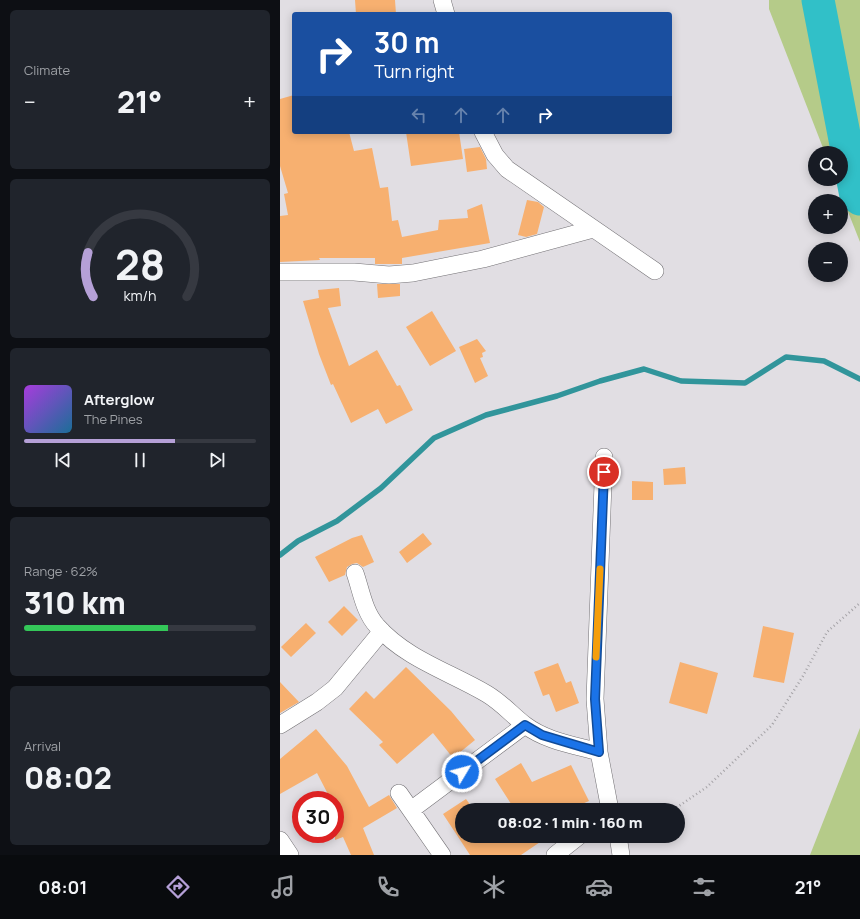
<!DOCTYPE html>
<html lang="en">
<head>
<meta charset="utf-8">
<style>
	body { margin:0; font-family:Manrope,sans-serif; background:#20242c; color:#f1f3f6; height:100vh; display:flex; flex-direction:column; font-size:15px; white-space:nowrap }
	* { box-sizing:border-box; margin:0 }
	p { font-size:13px; color:#9ea1a6 }
	.icon { flex:none; width:22px; height:22px; fill:none; stroke:currentColor; stroke-width:2; stroke-linecap:round; stroke-linejoin:round }
	.map { position:relative; flex:1; overflow:hidden }
	.details { display:flex; flex-direction:column; gap:10px; padding:10px; background:#0d0f14; width:280px }
	.details>* { flex:none }
	.banner { position:absolute; left:12px; top:12px; width:380px; height:122px; border-radius:4px; box-shadow:0 2px 10px #0003; background:#1a4fa0; color:#fff; overflow:hidden }
	.fabs { position:absolute; left:528px; top:146px; display:grid; gap:8px }
	.fabs a { display:grid; place-items:center; width:40px; height:40px; border-radius:50%; background:#171b24; box-shadow:0 2px 10px #0003; font-size:20px }
	.speed { position:absolute; left:12px; top:791px; display:flex; gap:8px; font-size:20px; font-weight:700; text-align:center }
	.speed>* { display:grid; place-content:center; width:52px; height:52px; border-radius:50%; background:#171b24; box-shadow:0 2px 10px #0003; line-height:1 }
	.speed .limit { border:6px solid #d22; background:#fff; color:#111 }
	.pin { position:absolute; display:grid; place-items:center; width:34px; height:34px; color:#fff; margin:-17px; border:2px solid #fff; border-radius:50%; box-shadow:0 1px 4px #0007 }
	.me { position:absolute; width:44px; margin:-22px; rotate:53deg; stroke-linejoin:round; filter:drop-shadow(0 0 3px #0008) }
	.turn { display:flex; align-items:center; gap:14px; height:84px; padding:0 16px; font-size:18px }
	.turn .icon { width:52px; height:52px; stroke-width:2.5 }
	.turn b { display:block; font-size:28px; line-height:34px }
	.lanes { display:flex; align-items:center; height:38px; padding:0 16px; background:#0003; justify-content:center; gap:20px; direction:ltr }
	.lanes .off { opacity:.35 }
	.big { font-size:30px; font-weight:800; line-height:1.1 }
	.details .widget { flex:1; display:flex; flex-direction:column; justify-content:center; gap:6px; min-width:0; padding:0 14px; border-radius:6px; background:#20242c }
	.details .dial { align-items:center; gap:0 }
	.dial svg { height:104px; overflow:visible; fill:none; stroke:#363941; stroke-width:7; stroke-linecap:round; text-anchor:middle }
	.dial text { fill:#f1f3f6; stroke:none }
	.song { display:flex; align-items:center; gap:12px }
	.cover { width:48px; height:48px; border-radius:6px; background:linear-gradient(135deg,hsl(280 70% 55%),hsl(200 70% 35%)) }
	.played { height:4px; border-radius:2px; background:linear-gradient(90deg,#b5a0d7 65%,#363941 65%) }
	.keys { display:flex; justify-content:space-around; direction:ltr }
	.heat { display:flex; justify-content:space-between; align-items:center; font-size:22px; direction:ltr }
	.charge { height:6px; border-radius:3px; background:linear-gradient(90deg,#34c759 62%,#363941 0) }
	.trip { position:absolute; left:175px; top:803px; width:230px; height:40px; border-radius:20px; background:#171b24; box-shadow:0 2px 10px #0003; font-weight:800; line-height:40px; text-align:center }
	.tab-bar { display:flex; height:64px; justify-content:space-around; align-items:center; background:#090b0e; color:#9ea1a6 }
	.tab-bar .icon { width:28px; height:28px }
	.tab-bar .current { color:#b5a0d7 }
	.tab-bar b { font-size:18px; color:#f1f3f6 }
	main { display:flex; flex:1; min-height:0 }
	.map>svg:first-child { display:block }
	.green { fill:#b5cb89 }
	.lines { fill:none; stroke-linecap:round; stroke-linejoin:round }
	.stream { stroke:#31959b; stroke-width:5.5 }
	.river { stroke:#31c0c8; stroke-width:33 }
	.building { fill:#f7b070 }
	.minor-casing { stroke:#737175; stroke-width:18 }
	.path { stroke:#a4a2a6; stroke-width:2.5; stroke-dasharray:1 3; stroke-linecap:butt }
	.minor { stroke:#fff; stroke-width:17 }
	.route-casing { stroke:#114b97; stroke-width:10 }
	.route { stroke:#1a73e8; stroke-width:7 }
	.slow { stroke:#f59e0b; stroke-width:7 }
</style>
</head>
<body>
<main>
<section class="details">
<div class="widget"><p>Climate</p>
<div class="heat"><a>−</a><b class="big">21°</b><a>+</a></div>
</div>
<div class="widget dial"><svg viewBox="0 0 100 80">
<path d="M14 69A42 42 0 1 1 86 69"/>
<path d="M14 69A42 42 0 0 1 10 35" stroke="#b5a0d7"/>
<text x="50" y="56" font-size="32" font-weight="700">28</text>
<text x="50" y="72" font-size="11">km/h</text>
</svg></div>
<div class="widget">
<div class="song"><i class="cover"></i><div><b>Afterglow</b><p>The Pines</p></div></div>
<div class="played"></div>
<div class="keys"><svg class="icon" aria-label="previous" viewBox="0 0 24 24"><path d="M18 5L8 12l10 7zM5 5v14"/></svg><svg class="icon" aria-label="pause" viewBox="0 0 24 24"><path d="M8 5v14M16 5v14"/></svg><svg class="icon" aria-label="next" viewBox="0 0 24 24"><path d="M6 5l10 7-10 7zM19 5v14"/></svg></div>
</div>
<div class="widget"><p>Range · 62%</p><b class="big">310 km</b><div class="charge"></div></div>
<div class="widget"><p>Arrival</p><b class="big">08:02</b></div>
</section>
<div class="map">
<svg width="580" height="855" viewBox="0 0 580 855">
	<rect width="100%" height="100%" fill="#e1dee3"/>
	<path class="green" d="M489 0H580V242L555 179H561V153H545L489 9Z
		M580 728V855H530Z"/>
	<g class="lines">
		<path class="stream" d="M0 555 18 541 57 521 101 488 154 438 206 415 277 396 320 381 364 369 401 381 465 383 506 357 544 361 580 379"/>
		<path class="river" d="M538 0 576 196 580 199"/>
	</g>
	<path class="building" d="M75 0H115L116 14H76Z
		M14 95V132H69L74 151 92 148 100 188 108 187 112 221 118 220 122 237 158 230 159 220 188 218 187 210 202 204 210 243 122 258V264H95V258H39L40 260 0 262V216L8 215 4 194 8 193 0 166V99Z
		M126 132H179L183 159 131 166Z
		M200 147 206 159 207 169 187 172 184 149Z
		M247 200 258 202 264 207 257 234 246 237 238 235Z
		M97 284H120V296L98 298Z
		M59 288 61 306 48 308 69 366 97 350 117 386 120 385 133 410 106 424 98 409 71 423 53 384 51 385 39 354 23 301 39 298 38 290Z
		M152 311 176 351 150 366 126 327Z
		M197 339 206 351 202 353 203 357 200 358 208 376 195 383 179 347Z
		M405 467 406 484 384 485 383 469Z
		M352 481 373 482V500H352Z
		M143 533 152 544 127 563 119 552Z
		M82 535 94 562 83 567 77 563 72 564 67 567 65 575 49 582 35 557 72 538Z
		M64 606 78 620 62 636 48 622Z
		M26 623 36 633 11 657 1 647Z
		M483 626 514 633 504 683 473 677Z
		M400 662 438 673 427 714 389 703Z
		M278 663 286 683 291 681 299 703 276 712 269 694 263 696 254 672Z
		M126 667 171 711 195 740 173 758 153 733 117 764 99 745 103 742 69 709 86 691 94 699Z
		M0 682 19 702 0 713Z
		M36 729 67 766 89 807 109 795 117 808 83 828 94 855H71L63 837 55 840V800H51L37 773 0 794V759Z
		M241 763 252 782 291 765 309 801 288 810H235L215 779Z
		M186 799 194 810H182V836H269L241 855H190L163 814Z"/>
	<g class="lines">
		<defs>
			<path id="minor" d="M162 0 166 14
				M203 132 215 155 227 169 375 271
				M0 272H74L109 275 133 273 203 259 313 229
				M324 457 315 699 319 752 330 810
				M75 573C81 590 84 612 97 626 126 659 170 672 207 694 222 703 232 715 245 725 266 741 294 745 319 752
				M0 725 37 702 55 688 102 631
				M119 793 162 855
				M131 810 245 725
				M338 836 341 855
				M0 840 10 855
				M275 855 299 836"/>
		</defs>
		<use href="#minor" class="minor-casing"/>
		<path class="path" d="M393 810 427 787 492 725 523 676 547 632 580 603"/>
		<use href="#minor" class="minor"/>
	</g>
	<g class="lines">
		<defs>
			<path id="route" d="M182 772 245 725 262 735 319 752 315 699 324 472"/>
		</defs>
		<use href="#route" class="route-casing"/>
		<use href="#route" class="route"/>
		<path class="slow" d="M316 657 320 569"/>
	</g>
</svg>
<div class="fabs">
<a><svg class="icon" aria-label="search" viewBox="0 0 24 24"><circle cx="10" cy="10" r="6"/><path d="M15 15l6 6"/></svg></a>
<a>+</a>
<a>−</a>
</div>
<div class="speed"><div class="limit">30</div></div>
<div class="pin" style="left:324px;top:472px;background:#d93025"><svg class="icon" aria-label="arrive" viewBox="0 0 24 24"><path d="M6 21V4h12l-3 4 3 4H6"/></svg></div>
<svg class="me" style="left:182px;top:772px" viewBox="-20 -20 40 40"><circle r="17" fill="#1a73e8" stroke="#fff" stroke-width="3"/><path d="M0-11L8 9 0 5-8 9z" fill="#fff"/></svg>
<div class="trip">08:02 · 1 min · 160 m</div>
<div class="banner">
<div class="turn"><svg class="icon" aria-label="right" viewBox="0 0 24 24"><path d="M7 20v-9h11M14 6l5 5-5 5"/></svg><div><b>30 m</b>Turn right</div></div>
<div class="lanes"><svg class="icon off" aria-label="left" viewBox="0 0 24 24"><path d="M17 20v-9H6M10 6l-5 5 5 5"/></svg><svg class="icon off" aria-label="ahead" viewBox="0 0 24 24"><path d="M12 20V5M6 11l6-6 6 6"/></svg><svg class="icon off" aria-label="ahead" viewBox="0 0 24 24"><path d="M12 20V5M6 11l6-6 6 6"/></svg><svg class="icon" aria-label="right" viewBox="0 0 24 24"><path d="M7 20v-9h11M14 6l5 5-5 5"/></svg></div>
</div>
</div>
</main>
<nav class="tab-bar">
<b>08:01</b>
<svg class="icon current" aria-label="directions" viewBox="0 0 24 24"><path d="M12 3l9 9-9 9-9-9zM9 14v-3h6M13 9l2 2-2 2"/></svg>
<svg class="icon" aria-label="music" viewBox="0 0 24 24"><path d="M9 18V5l10-2v13"/><circle cx="6" cy="18" r="3"/><circle cx="16" cy="16" r="3"/></svg>
<svg class="icon" aria-label="phone" viewBox="0 0 24 24"><path d="M5 4h4l2 5-3 2q2 4 5 5l2-3 5 2v4C11 20 4 13 5 4z"/></svg>
<svg class="icon" aria-label="climate" viewBox="0 0 24 24"><path d="M12 3v18M4 7l16 10M4 17L20 7"/></svg>
<svg class="icon" aria-label="car" viewBox="0 0 24 24"><path d="M5 17H2v-5l4-1 3-4h7l3 4 3 1v5h-3M9 17h6M6 11h13"/><circle cx="7" cy="17" r="2"/><circle cx="17" cy="17" r="2"/></svg>
<svg class="icon" aria-label="filters" viewBox="0 0 24 24"><path d="M4 7h16M4 17h16"/><circle cx="9" cy="7" r="2"/><circle cx="15" cy="17" r="2"/></svg>
<b>21°</b>
</nav>
</body>
</html>
